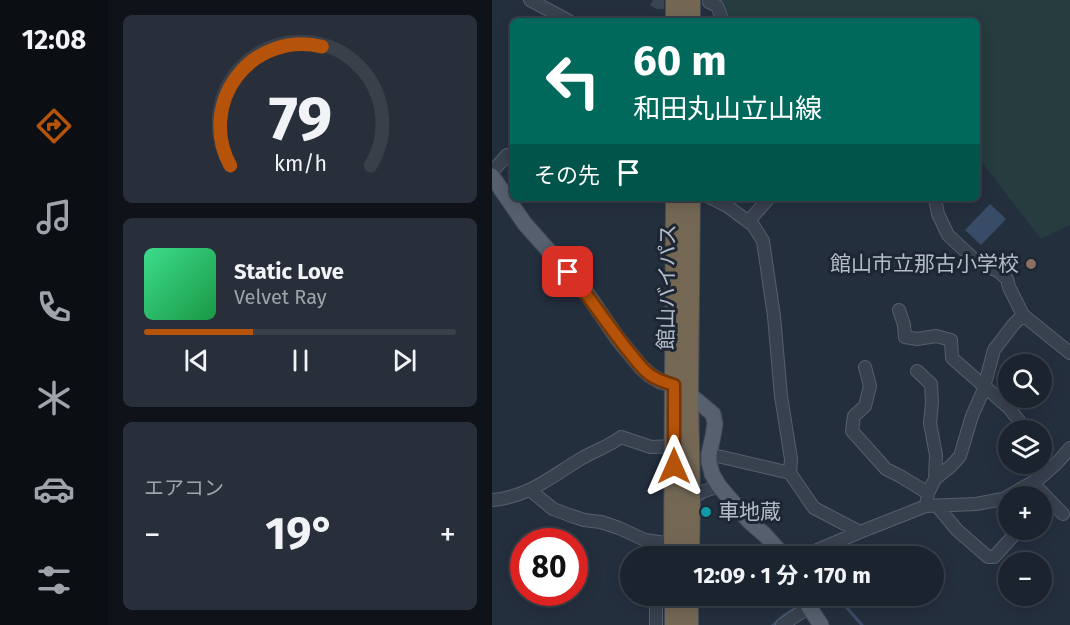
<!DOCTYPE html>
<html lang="ja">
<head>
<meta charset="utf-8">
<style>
	body { margin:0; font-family:"Fira Sans","Noto Sans JP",sans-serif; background:#282f3a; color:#f1f3f6; height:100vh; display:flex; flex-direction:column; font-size:22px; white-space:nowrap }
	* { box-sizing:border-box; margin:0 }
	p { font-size:20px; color:#a0a4aa }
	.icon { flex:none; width:33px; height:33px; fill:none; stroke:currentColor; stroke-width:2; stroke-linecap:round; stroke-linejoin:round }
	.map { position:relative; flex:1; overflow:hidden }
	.side { display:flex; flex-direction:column; gap:15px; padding:15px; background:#0f1319; width:384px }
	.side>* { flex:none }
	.banner { position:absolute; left:18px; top:18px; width:470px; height:183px; border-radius:9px; box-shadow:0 3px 15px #0003,0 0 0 2px #39404a; background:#00695c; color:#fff; overflow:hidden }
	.tools { position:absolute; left:506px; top:354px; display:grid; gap:12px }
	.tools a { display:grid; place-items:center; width:54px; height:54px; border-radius:50%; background:#1b232e; box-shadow:0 3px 15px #0003,0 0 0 2px #39404a; font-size:30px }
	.speed { position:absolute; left:18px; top:528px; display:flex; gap:12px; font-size:30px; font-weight:700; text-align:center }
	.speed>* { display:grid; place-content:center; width:78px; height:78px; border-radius:50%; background:#1b232e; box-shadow:0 3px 15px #0003,0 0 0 2px #39404a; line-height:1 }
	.speed .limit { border:9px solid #d22; background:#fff; color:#111 }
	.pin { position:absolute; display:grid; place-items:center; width:51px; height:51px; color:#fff; margin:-26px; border-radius:12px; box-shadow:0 3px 9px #0006 }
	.me { position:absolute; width:66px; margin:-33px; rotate:0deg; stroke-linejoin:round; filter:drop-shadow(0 0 4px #0008) }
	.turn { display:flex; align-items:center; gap:21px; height:126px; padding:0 24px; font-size:27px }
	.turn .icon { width:78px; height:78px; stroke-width:2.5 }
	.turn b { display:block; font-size:42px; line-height:51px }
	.then { display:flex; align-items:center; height:57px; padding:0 24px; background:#0003; gap:12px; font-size:22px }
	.big { font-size:45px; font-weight:700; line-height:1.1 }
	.side .tile { flex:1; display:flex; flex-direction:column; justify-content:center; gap:9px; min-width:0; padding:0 21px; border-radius:9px; background:#282f3a }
	.side .dial { align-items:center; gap:0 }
	.dial svg { height:156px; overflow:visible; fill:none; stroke:#39404a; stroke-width:7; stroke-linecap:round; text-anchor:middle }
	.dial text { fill:#f1f3f6; stroke:none }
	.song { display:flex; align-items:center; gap:18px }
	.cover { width:72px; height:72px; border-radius:9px; background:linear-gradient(135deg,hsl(150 70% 55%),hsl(140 70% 35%)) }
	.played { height:6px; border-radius:3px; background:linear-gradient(90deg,#b45309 35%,#39404a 35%) }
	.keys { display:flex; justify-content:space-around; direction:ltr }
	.heat { display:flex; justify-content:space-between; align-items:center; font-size:33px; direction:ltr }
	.trip { position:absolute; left:128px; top:546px; width:324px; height:60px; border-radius:30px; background:#1b232e; box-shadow:0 3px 15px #0003,0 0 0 2px #39404a; font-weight:700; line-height:60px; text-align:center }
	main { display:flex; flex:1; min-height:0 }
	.tabs { display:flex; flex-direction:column; width:108px; justify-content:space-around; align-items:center; background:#0b0e12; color:#a0a4aa }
	.tabs .icon { width:42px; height:42px }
	.tabs .selected { color:#b45309 }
	.tabs b { font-size:27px; color:#f1f3f6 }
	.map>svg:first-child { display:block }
	.green { fill:#263c3f }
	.water { fill:#394c67 }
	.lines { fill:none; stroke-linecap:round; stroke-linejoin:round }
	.stream { stroke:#394c67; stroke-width:3 }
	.minor-tunnel { stroke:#3a4453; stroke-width:12; stroke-dasharray:12 6; stroke-linecap:butt }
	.minor-casing { stroke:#565f6c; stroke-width:14 }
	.major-casing { stroke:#414a57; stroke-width:17 }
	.highway-casing { stroke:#434c59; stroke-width:20 }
	.minor { stroke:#38414e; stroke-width:12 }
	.major { stroke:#56606e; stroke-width:15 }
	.highway { stroke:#746855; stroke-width:18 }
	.route-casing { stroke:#753606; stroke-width:15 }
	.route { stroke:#b45309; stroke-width:10 }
	.education-dot { fill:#8d6e63; stroke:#1d2633; stroke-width:2 }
	.culture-dot { fill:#0f9aa8; stroke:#1d2633; stroke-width:2 }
	.labels { text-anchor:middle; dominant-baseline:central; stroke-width:6; stroke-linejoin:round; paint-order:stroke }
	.poi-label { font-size:21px; fill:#b4bcc9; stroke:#1d2633; text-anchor:end }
	.street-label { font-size:21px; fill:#b4bcc9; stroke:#1d2633 }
</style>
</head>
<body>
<main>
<nav class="tabs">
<b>12:08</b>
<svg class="icon selected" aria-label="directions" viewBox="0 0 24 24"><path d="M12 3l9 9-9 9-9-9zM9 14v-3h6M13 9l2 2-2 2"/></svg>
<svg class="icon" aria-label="music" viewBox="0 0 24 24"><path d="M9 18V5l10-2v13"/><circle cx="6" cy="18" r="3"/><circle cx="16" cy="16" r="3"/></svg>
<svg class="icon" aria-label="phone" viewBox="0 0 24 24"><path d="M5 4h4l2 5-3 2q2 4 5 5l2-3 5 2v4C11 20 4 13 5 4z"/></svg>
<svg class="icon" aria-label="climate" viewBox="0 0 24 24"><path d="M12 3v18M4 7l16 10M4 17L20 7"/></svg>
<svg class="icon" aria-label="car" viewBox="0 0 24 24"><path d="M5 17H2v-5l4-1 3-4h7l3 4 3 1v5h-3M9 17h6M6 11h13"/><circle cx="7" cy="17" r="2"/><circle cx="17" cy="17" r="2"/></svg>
<svg class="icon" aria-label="filters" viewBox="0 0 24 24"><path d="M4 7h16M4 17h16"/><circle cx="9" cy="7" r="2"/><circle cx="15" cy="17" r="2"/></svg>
</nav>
<section class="side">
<div class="tile dial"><svg viewBox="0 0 100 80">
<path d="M14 69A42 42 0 1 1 86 69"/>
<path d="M14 69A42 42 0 0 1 61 8" stroke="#b45309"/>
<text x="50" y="56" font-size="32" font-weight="700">79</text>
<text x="50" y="72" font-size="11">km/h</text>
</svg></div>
<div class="tile">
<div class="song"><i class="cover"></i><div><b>Static Love</b><p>Velvet Ray</p></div></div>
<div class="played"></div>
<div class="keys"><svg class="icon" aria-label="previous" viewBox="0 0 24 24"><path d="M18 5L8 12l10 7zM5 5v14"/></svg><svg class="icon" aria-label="pause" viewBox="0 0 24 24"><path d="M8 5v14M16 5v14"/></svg><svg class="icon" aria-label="next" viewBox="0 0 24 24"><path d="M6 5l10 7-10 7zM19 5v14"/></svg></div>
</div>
<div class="tile"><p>エアコン</p>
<div class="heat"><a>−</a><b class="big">19°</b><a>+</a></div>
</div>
</section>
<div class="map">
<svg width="578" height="625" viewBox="0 0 578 625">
	<rect width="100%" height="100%" fill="#242f3e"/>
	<path class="green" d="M228 0H578V225L549 239 485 156 484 21H239Z"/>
	<path class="water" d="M498 204 514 219 489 245 473 230Z"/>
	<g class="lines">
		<path class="stream" d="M320 600 326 601 344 597 349 601 370 625
			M281 625 291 616 308 605"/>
		<path class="minor-tunnel" d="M161 0 166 3 217 2"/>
		<defs>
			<path id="minor" d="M38 0 77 21
				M217 2 225 6 231 21
				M0 172 15 155H21
				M219 198 235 206 261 225 271 241 282 316 289 396 299 459 298 473 322 508 368 532
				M443 198 446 214 456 235 486 263 506 271 515 279 517 287 531 315 578 353
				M256 222 277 198
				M407 310 412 325 413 337 425 339 444 336 459 340 460 358 517 408 528 422 527 430
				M373 367 378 386 373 406 362 416 360 431 394 469 408 476 436 493
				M425 371 439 384 440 403 438 423 444 455 443 479
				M217 454 298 473
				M540 464 548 478
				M541 483 571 514
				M38 490 61 509 80 516 92 520 109 522 127 528 153 540 181 544
				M199 499 210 492 227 486
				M0 500C38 497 61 475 92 457 105 450 117 446 129 437L159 447 182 446
				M434 506 436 493 443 479 459 466 468 456 480 416 491 391 502 350 521 325 531 315
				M445 506 465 530 496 557H502L523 534
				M311 556 368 532 434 506 484 504 511 499 548 478 564 464 578 448
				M164 600V625
				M290 625 317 607"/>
			<path id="major" d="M0 176 33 224 96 295 126 339 150 368 158 375 168 381 182 385 197 394 221 414 223 424 221 436 217 454V462L220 474 227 486 257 521 273 535 292 556
				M311 596 317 607 329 625"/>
			<path id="highway" d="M183 0V21
				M199 0V21
				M181 556 183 198
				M198 556 199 499 197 394 199 198
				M182 596V625
				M197 625V596"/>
		</defs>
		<use href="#minor" class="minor-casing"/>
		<use href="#major" class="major-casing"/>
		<use href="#highway" class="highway-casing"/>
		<use href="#minor" class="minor"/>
		<use href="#major" class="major"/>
		<use href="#highway" class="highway"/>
	</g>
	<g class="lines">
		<defs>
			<path id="route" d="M76 272C99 297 116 327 138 353 144 360 149 368 157 374 164 380 173 382 182 385V466"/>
		</defs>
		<use href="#route" class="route-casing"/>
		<use href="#route" class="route"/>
	</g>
	<circle class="education-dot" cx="539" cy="264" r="6"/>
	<circle class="culture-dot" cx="214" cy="512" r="6"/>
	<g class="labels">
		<g class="poi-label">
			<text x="527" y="264">館山市立那古小学校</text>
			<text x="226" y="512" text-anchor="start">車地蔵</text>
		</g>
		<g class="street-label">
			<text transform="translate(175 287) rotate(-89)">館山バイパス</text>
		</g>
	</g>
</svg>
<div class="tools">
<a><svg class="icon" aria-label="search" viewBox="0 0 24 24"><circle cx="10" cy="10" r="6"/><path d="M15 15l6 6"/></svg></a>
<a><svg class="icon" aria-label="layers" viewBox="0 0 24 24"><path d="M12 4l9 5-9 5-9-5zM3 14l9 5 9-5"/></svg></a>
<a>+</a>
<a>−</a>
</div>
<div class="speed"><div class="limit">80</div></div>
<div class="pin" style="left:76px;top:272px;background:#d93025"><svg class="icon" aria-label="arrive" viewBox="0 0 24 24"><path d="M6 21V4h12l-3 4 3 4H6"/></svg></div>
<svg class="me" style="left:182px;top:466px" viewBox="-20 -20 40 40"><path d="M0-17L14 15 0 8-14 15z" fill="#b45309" stroke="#fff" stroke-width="4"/></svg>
<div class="trip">12:09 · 1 分 · 170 m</div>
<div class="banner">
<div class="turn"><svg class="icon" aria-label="left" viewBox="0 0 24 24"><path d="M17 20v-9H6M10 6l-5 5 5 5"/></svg><div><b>60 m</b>和田丸山立山線</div></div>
<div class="then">その先<svg class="icon" aria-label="arrive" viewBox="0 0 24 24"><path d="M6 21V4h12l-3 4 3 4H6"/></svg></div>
</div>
</div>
</main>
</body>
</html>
